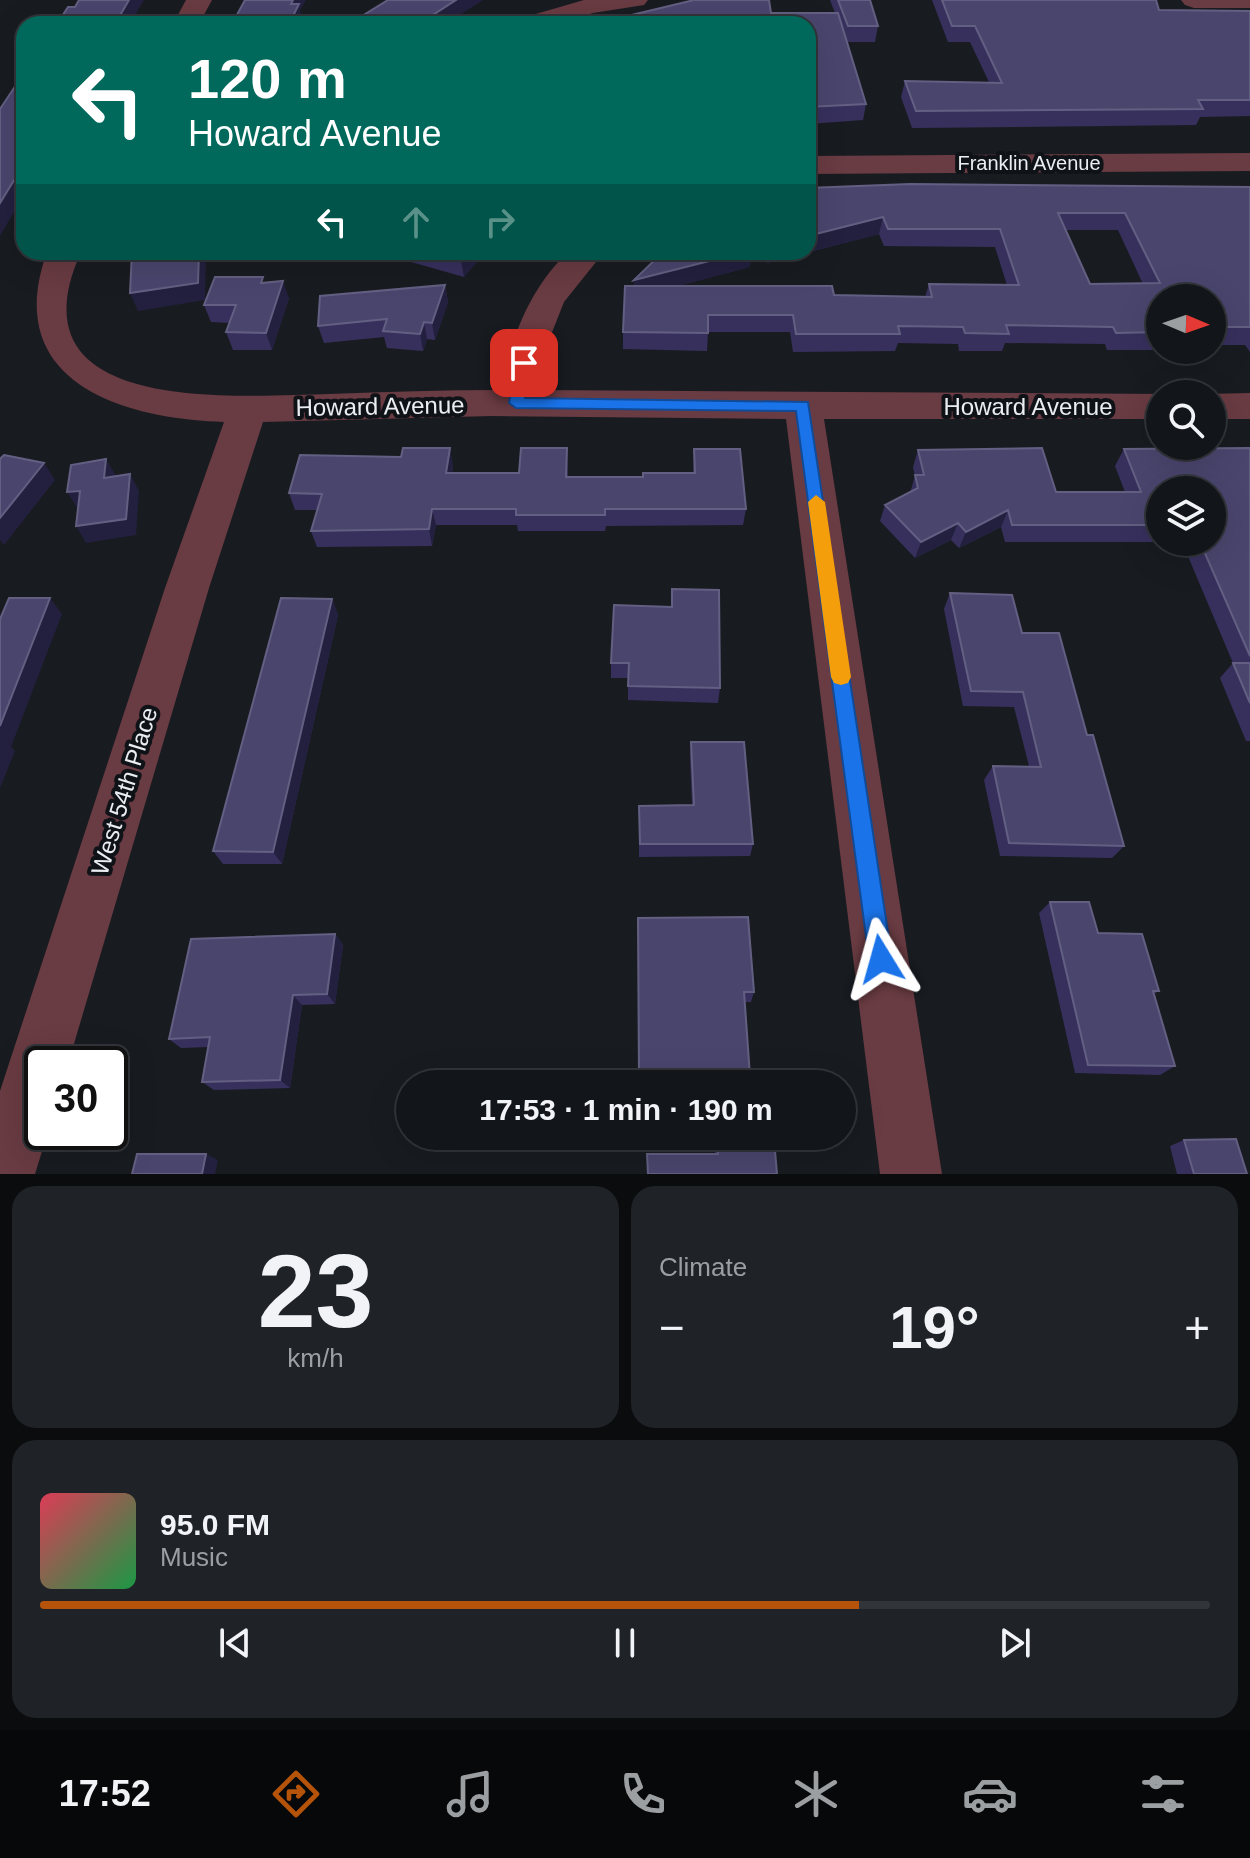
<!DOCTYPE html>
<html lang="en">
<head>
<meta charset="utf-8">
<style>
	body { margin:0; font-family:Helvetica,sans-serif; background:#1f2226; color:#f1f3f6; height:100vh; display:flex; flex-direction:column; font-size:30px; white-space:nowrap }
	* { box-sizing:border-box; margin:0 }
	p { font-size:26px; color:#9c9fa2 }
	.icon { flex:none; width:44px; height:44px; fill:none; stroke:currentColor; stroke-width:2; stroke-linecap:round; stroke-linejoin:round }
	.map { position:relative; height:1174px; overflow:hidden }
	.drawer { display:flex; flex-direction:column; gap:12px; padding:12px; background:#0a0c0e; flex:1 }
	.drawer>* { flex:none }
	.banner { position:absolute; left:16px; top:16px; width:800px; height:244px; border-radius:24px; box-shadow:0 8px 32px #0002,0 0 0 2px #313438; background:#00695c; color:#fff; overflow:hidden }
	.needle { width:52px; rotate:92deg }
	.buttons { position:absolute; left:1146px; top:284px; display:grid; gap:16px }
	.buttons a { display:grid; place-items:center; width:80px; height:80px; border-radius:50%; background:#121519; box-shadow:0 8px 32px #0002,0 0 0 2px #313438; font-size:40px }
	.speed { position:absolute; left:24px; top:1046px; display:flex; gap:16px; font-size:40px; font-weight:700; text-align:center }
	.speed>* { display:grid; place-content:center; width:104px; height:104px; border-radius:50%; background:#121519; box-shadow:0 8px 32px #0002,0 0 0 2px #313438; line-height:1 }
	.speed .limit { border:4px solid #111; border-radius:12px; background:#fff; color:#111 }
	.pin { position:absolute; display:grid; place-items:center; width:68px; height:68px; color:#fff; margin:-34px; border-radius:16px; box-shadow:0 4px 12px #0006 }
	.me { position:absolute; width:88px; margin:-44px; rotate:352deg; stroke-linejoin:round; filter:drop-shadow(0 0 6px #0008) }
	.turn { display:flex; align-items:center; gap:28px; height:168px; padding:0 40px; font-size:36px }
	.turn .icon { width:104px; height:104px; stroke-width:2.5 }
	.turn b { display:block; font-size:56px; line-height:68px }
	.lanes { display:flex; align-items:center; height:76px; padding:0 40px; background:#0003; justify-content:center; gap:40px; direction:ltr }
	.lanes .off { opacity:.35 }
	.big { font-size:60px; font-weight:700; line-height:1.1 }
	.drawer .card { flex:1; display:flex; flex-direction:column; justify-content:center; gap:12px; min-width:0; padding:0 28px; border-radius:24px; background:#1f2226 }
	.drawer .dial { align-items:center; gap:0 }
	.dial b { font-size:104px; line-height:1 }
	.song { display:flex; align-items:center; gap:24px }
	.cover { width:96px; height:96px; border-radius:12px; background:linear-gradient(135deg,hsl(350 70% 55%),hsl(140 70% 35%)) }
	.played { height:8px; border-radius:4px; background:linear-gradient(90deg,#b45309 70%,#313438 70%) }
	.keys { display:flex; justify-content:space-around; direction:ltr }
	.heat { display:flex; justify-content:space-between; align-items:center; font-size:44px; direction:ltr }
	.drawer .tiles { flex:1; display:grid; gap:12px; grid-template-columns:1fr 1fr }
	.card:last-child { grid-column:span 2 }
	.trip { position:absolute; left:396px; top:1070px; width:460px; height:80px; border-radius:40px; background:#121519; box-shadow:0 8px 32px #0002,0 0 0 2px #313438; font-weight:700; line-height:80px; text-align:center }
	.menu { display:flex; height:128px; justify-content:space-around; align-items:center; background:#07080a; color:#9c9fa2 }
	.menu .icon { width:56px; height:56px }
	.menu .selected { color:#b45309 }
	.menu b { font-size:36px; color:#f1f3f6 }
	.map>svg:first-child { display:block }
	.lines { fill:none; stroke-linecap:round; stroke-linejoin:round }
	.street { fill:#693b42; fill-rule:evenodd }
	.wall { fill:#37305d; fill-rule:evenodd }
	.shaded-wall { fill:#22203e }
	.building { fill:#4a456d; stroke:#635f82; stroke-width:2; fill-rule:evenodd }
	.route { fill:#1a73e8; stroke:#114b97; stroke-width:2 }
	.slow { fill:#f59e0b }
	.labels { text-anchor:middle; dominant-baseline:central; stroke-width:8; stroke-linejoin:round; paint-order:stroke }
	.far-street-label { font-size:20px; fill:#eaedf1; stroke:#0f1318 }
	.street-label { font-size:24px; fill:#eaedf1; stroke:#0f1318 }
</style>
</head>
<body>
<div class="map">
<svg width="1250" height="1174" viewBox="0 0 1250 1174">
	<rect width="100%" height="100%" fill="#181c21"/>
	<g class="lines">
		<path class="street" d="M186 0H212L199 24H173Z
			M584 0H648L644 5 593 13 558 24H518L522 18Z
			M1181 0H1250V8H1194L1185 5Z
			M1250 153V171L808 174V156Z
			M47 252H81C7 416 235 396 329 394 386 392 443 390 500 390 511 339 529 289 568 252H604L564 302 549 340 537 390 1164 394H1160V419H824L942 1174H880L786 419 492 416 263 422 209 588 68 1064H42V1132H48L35 1174H0V1091L165 588 224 422C124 419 0 383 47 252Z
			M1250 393V419H1212V394H1208Z"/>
	</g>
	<path class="wall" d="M830 0H870L878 26 875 42H847L866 104 863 120 808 124V24L771 13H835Z
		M932 0H1156L1159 10 1250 11V116L1200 117 1196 125 912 128 901 97 905 81 989 82 970 42H948Z
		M1250 187V352L1245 345H1212V298H1160V350H1107L1105 344 1005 343 1002 351H959L958 344 898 343 895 351 793 352 790 332H708L707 351 623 349V332L634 286 750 267 677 286 834 295 925 297 929 284 1007 285 995 247 884 246 879 234 767 263 758 252H808V188ZM1065 230H1118L1143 284H1090Z
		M402 252H485L464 277 404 260Z
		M265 283 289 298 272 350H233L226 332 230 323 211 322 204 305Z
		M445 285 448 302 435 340 427 339 423 351 387 348 384 337 324 343 318 326Z
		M567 448 568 477H643L693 473 694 449 746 509 743 525 606 526 605 531H518L517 525H436L432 546 317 547 311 531 317 510H295L289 493 453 465 452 473H519Z
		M1250 448V741H1246L1220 678 1233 663 1182 542H1212L1160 490V542H1005L1001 527 959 548 951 540 915 558 880 521 885 505 910 493 915 476 913 467 918 450 1056 492H1125L1115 466 1124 449Z
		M672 589 720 688 718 703 628 700V678H611V663L671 607Z
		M950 593 1022 633 1087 735 1124 846 1112 858 1000 856 984 780 993 766H1029L1014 707 963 706 944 609Z
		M332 599 338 615 282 864H223L213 851Z
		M691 742 753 844 750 856 639 857V806L692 805 690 756Z
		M1050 902 1098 933 1159 991 1154 994 1175 1066 1160 1075 1075 1073 1039 913Z
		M638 918 754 992 751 1002H744L750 1076 746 1084H639Z
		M335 934 343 945 335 1004 302 1005 290 1088 214 1090 202 1082 209 1047 181 1048 169 1039Z
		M717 1139 777 1174H647V1154H715L714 1145Z
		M1184 1140 1247 1174H1177L1170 1146Z"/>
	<path class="shaded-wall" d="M129 0H144L130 24H115Z
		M293 0H306L300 10 303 20 301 24H289L291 4Z
		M456 0H483L446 24H419Z
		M24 164V195L0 236V203Z
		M883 217 879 234 767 263 768 252H808V236Z
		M199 252H206L205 300 138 311 130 293Z
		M468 252H485L464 277 461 260Z
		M745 252H752L750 267 634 298V280Z
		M283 281 289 298 272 350 266 333Z
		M445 285 448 302 435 340 432 323Z
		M424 322 427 339 423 351 420 334Z
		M450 448 453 465 450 490 446 473Z
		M106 459 116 476 104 478Z
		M44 463 55 480 4 545 0 540V518Z
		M130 474 139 491 136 535 86 543 76 526Z
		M80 491 78 509 67 492Z
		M432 509 436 525 432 546 429 529Z
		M1008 510 1001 527 959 548 966 532Z
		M958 523 951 540 915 558 921 542Z
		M50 598 62 614 11 747 15 751 0 788V726Z
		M332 599 338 615 282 864 273 852Z
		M335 934 343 945 335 1004 327 994Z
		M293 995 302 1005 290 1088 280 1080Z
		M206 1154 218 1160 215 1174H202Z"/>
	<path class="building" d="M79 0H129L115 24H57L68 7H75Z
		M245 0H293L291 4H299L289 24H232Z
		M388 0H456L419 24H349Z
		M694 0H769L771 13H838L866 104 808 107V24H594Z
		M838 0H870L878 26H848Z
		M942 0H1156L1159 10 1250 11V100H1198L1203 109 916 111 905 81 1002 83 975 26H952Z
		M24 73V164L0 203V109Z
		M910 184 1250 187V327H1212V298H1160V332L1116 333 1113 327 1006 325 1009 334 965 333 963 327 898 326 900 334H796L793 315H708V333L623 332 625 286H832L834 295 932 297 929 284 1019 285 1000 229H888L883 217 808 236V188ZM1058 213H1125L1160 283 1090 284Z
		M132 252H199L198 283 130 293Z
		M434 252H468L461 260Z
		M663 252H745L634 280Z
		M215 277H263L261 283 283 281 266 333 226 332 236 305H204Z
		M445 285 432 323 424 322 420 334 383 331 387 319 318 326 320 296Z
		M403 448H450L446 473H519L521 448H567L566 477H643V473H695L694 449H740L746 509H605V515H516V509H432L429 529 311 531 322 494 289 493 300 455 401 457Z
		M1042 448 1056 492H1141L1124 449 1250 448V656L1200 542H1212V490H1160V525H1012L1008 510 966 532 958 523 921 542 885 505 918 488 915 475H924L918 450Z
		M4 455 44 463 0 518V459Z
		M106 459 104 478 130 474 126 519 76 526 80 491 67 492 71 465Z
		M672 589 719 590 720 688 628 686 629 663H611L614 605 672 607Z
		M950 593 1012 595 1022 633H1059L1087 735H1093L1124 846 1009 843 993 766 1041 767 1023 692 971 691Z
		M9 598H50L0 726V619Z
		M281 598 332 599 273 852 213 851Z
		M1233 663H1250V703Z
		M691 742H744L753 844H640L639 806 694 805Z
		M1050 902H1089L1098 933 1142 934 1159 991H1153L1175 1066 1088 1065Z
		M748 917 754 992H744L750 1076H639L638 918Z
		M335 934 327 994 293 995 280 1080 202 1082 210 1037 169 1039 191 939Z
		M717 1139H774L777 1174H648L647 1154H718Z
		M1236 1139 1247 1174H1194L1184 1140Z
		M137 1154H206L202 1174H132Z"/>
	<path class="route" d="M524 358 532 363 525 398 808 402 892 959 889 967 881 970 872 967 869 959 796 411 516 408 509 403 516 363Z"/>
	<path class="slow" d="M816 495 825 502 851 677 848 683 841 685 834 683 831 677 808 502Z"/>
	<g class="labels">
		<g class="far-street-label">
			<text x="1029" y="163">Franklin Avenue</text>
		</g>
		<g class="street-label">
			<text transform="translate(380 406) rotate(-1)">Howard Avenue</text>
			<text x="1028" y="406">Howard Avenue</text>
			<text transform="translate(124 791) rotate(-73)">West 54th Place</text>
		</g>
	</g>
</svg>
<div class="buttons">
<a><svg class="needle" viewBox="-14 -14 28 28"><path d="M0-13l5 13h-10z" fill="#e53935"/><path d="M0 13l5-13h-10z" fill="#9c9fa2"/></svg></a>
<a><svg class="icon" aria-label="search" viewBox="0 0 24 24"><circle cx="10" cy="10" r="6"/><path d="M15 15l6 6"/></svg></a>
<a><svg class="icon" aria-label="layers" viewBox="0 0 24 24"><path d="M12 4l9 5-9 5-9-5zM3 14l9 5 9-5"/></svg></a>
</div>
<div class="speed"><div class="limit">30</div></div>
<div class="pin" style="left:524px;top:363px;background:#d93025"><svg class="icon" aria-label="arrive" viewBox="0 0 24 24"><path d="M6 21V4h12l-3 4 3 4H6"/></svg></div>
<svg class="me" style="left:881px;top:959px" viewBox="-20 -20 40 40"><path d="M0-17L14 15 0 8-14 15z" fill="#1a73e8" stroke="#fff" stroke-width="4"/></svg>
<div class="trip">17:53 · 1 min · 190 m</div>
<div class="banner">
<div class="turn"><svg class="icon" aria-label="left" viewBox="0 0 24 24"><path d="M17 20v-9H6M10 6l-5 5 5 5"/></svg><div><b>120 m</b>Howard Avenue</div></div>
<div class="lanes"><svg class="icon" aria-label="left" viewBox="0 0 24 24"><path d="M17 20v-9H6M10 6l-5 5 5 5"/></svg><svg class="icon off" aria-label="ahead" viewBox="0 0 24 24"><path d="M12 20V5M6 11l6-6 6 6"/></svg><svg class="icon off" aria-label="right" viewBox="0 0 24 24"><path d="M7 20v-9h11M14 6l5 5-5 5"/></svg></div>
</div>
</div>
<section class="drawer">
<div class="tiles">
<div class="card dial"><b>23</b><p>km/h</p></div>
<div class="card"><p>Climate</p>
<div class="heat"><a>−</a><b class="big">19°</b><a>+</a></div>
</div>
<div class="card">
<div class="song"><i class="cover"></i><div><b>95.0 FM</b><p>Music</p></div></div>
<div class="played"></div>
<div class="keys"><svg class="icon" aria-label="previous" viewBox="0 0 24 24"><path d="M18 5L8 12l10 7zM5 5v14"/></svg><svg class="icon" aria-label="pause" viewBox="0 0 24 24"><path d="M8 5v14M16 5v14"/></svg><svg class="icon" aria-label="next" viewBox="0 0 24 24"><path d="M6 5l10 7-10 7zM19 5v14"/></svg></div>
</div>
</div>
</section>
<nav class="menu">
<b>17:52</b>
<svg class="icon selected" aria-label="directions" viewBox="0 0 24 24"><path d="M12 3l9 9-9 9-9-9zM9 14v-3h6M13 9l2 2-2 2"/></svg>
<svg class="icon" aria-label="music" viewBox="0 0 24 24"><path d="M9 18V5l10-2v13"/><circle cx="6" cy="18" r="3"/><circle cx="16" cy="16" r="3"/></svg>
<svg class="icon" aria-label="phone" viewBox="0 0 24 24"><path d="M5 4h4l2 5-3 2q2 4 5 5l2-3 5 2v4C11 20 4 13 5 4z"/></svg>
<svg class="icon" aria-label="climate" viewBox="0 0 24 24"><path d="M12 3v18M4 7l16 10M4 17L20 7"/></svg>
<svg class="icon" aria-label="car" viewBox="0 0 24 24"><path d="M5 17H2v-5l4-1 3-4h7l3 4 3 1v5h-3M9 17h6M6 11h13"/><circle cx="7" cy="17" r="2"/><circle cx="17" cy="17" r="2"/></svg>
<svg class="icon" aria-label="filters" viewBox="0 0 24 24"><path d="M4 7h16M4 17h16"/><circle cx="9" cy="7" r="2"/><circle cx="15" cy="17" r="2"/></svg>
</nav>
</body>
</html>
